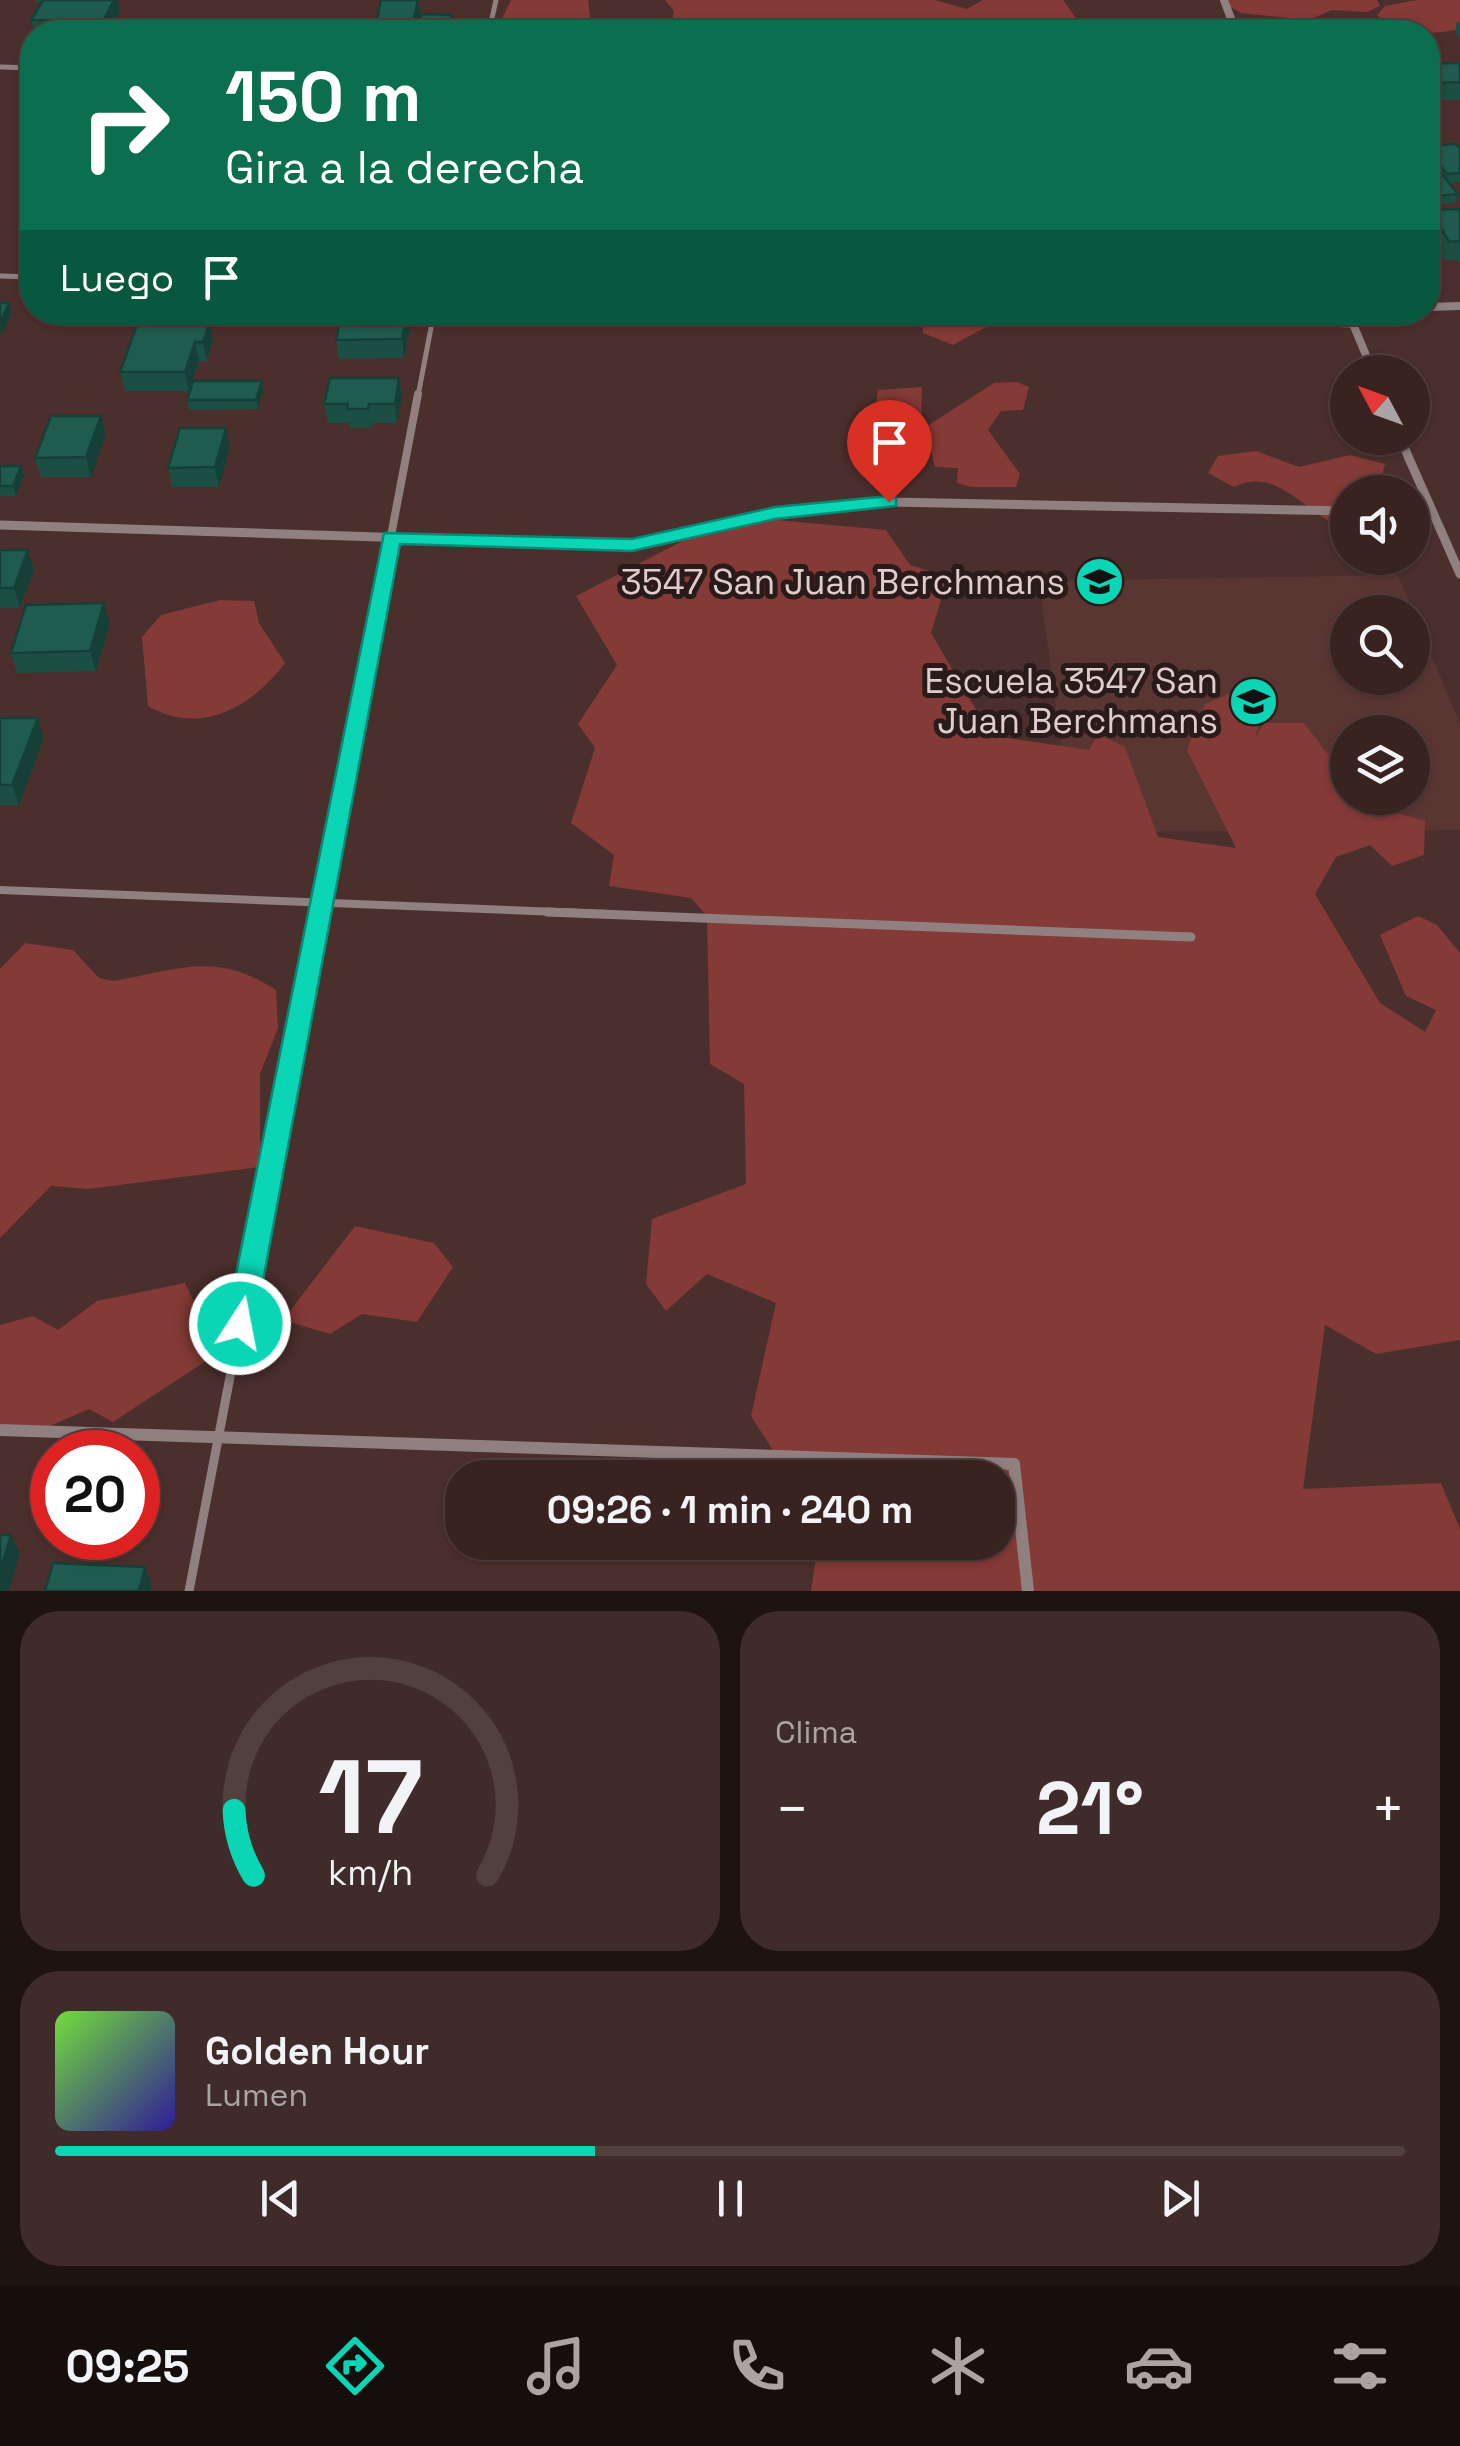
<!DOCTYPE html>
<html lang="es">
<head>
<meta charset="utf-8">
<style>
	body { margin:0; font-family:"Space Grotesk",sans-serif; background:#3f2b2a; color:#f1f3f6; height:100vh; display:flex; flex-direction:column; font-size:38px; white-space:nowrap }
	* { box-sizing:border-box; margin:0 }
	p { font-size:32px; color:#aba4a5 }
	.icon { flex:none; width:55px; height:55px; fill:none; stroke:currentColor; stroke-width:2; stroke-linecap:round; stroke-linejoin:round }
	.map { position:relative; height:1591px; overflow:hidden }
	.panel { display:flex; flex-direction:column; gap:20px; padding:20px; background:#1f1312; flex:1 }
	.panel>* { flex:none }
	.guide { position:absolute; left:20px; top:20px; width:1420px; height:305px; border-radius:40px; box-shadow:0 2px 8px #0004,0 0 0 2px #52403f; background:#0b6e4f; color:#fff; overflow:hidden }
	.needle { width:65px; rotate:311deg }
	.fabs { position:absolute; left:1330px; top:355px; display:grid; gap:20px }
	.fabs a { display:grid; place-items:center; width:100px; height:100px; border-radius:50%; background:#382321; box-shadow:0 2px 8px #0004,0 0 0 2px #52403f; font-size:50px }
	.speed { position:absolute; left:30px; top:1430px; display:flex; gap:20px; font-size:50px; font-weight:700; text-align:center }
	.speed>* { display:grid; place-content:center; width:130px; height:130px; border-radius:50%; background:#382321; box-shadow:0 2px 8px #0004,0 0 0 2px #52403f; line-height:1 }
	.speed .limit { border:15px solid #d22; background:#fff; color:#111 }
	.pin { position:absolute; display:grid; place-items:center; width:85px; height:85px; color:#fff; margin:-102px -42px; border-radius:50% 50% 50% 0; rotate:-45deg; box-shadow:0 0 10px #0007 }
	.pin .icon { rotate:45deg }
	.me { position:absolute; width:110px; margin:-55px; rotate:11deg; stroke-linejoin:round; filter:drop-shadow(0 0 8px #0008) }
	.turn { display:flex; align-items:center; gap:35px; height:210px; padding:0 40px; font-size:45px }
	.turn .icon { width:130px; height:130px; stroke-width:2.5 }
	.turn b { display:block; font-size:70px; line-height:85px }
	.then { display:flex; align-items:center; height:95px; padding:0 40px; background:#0003; gap:20px; font-size:38px }
	.big { font-size:75px; font-weight:800; line-height:1.1 }
	.panel .tile { flex:1; display:flex; flex-direction:column; justify-content:center; gap:15px; min-width:0; padding:0 35px; border-radius:40px; background:#3f2b2a }
	.panel .dial { align-items:center; gap:0 }
	.dial svg { height:260px; overflow:visible; fill:none; stroke:#52403f; stroke-width:7; stroke-linecap:round; text-anchor:middle }
	.dial text { fill:#f1f3f6; stroke:none }
	.song { display:flex; align-items:center; gap:30px }
	.cover { width:120px; height:120px; border-radius:15px; background:linear-gradient(135deg,hsl(100 70% 55%),hsl(250 70% 35%)) }
	.played { height:10px; border-radius:5px; background:linear-gradient(90deg,#0ad5b5 40%,#52403f 40%) }
	.keys { display:flex; justify-content:space-around; direction:ltr }
	.heat { display:flex; justify-content:space-between; align-items:center; font-size:55px; direction:ltr }
	.panel .tiles { flex:1; display:grid; gap:20px; grid-template-columns:1fr 1fr }
	.tile:last-child { grid-column:span 2 }
	.trip { position:absolute; left:445px; top:1460px; width:570px; height:100px; border-radius:40px; background:#382321; box-shadow:0 2px 8px #0004,0 0 0 2px #52403f; font-weight:800; line-height:100px; text-align:center }
	.tabs { display:flex; height:160px; justify-content:space-around; align-items:center; background:#160e0d; color:#aba4a5 }
	.tabs .icon { width:70px; height:70px }
	.tabs .selected { color:#0ad5b5 }
	.tabs b { font-size:45px; color:#f1f3f6 }
	.map>svg:first-child { display:block }
	.built { fill:#5a3633; fill-rule:evenodd }
	.green { fill:#843a36 }
	.lines { fill:none; stroke-linecap:round; stroke-linejoin:round }
	.service-far2 { stroke:#90807f; stroke-width:5 }
	.service-far1 { stroke:#90807f; stroke-width:8 }
	.service { stroke:#90807f; stroke-width:9 }
	.minor-far2 { stroke:#90807f; stroke-width:8 }
	.minor-far1 { stroke:#90807f; stroke-width:9 }
	.minor { stroke:#90807f; stroke-width:12 }
	.wall { fill:#1b4f44 }
	.shaded-wall { fill:#164037 }
	.building { fill:#1f5c4f; stroke:#164037; stroke-width:2.5 }
	.route { fill:#0ad5b5; stroke:#068a76; stroke-width:2.5 }
	.labels { text-anchor:middle; dominant-baseline:central; stroke-width:10; stroke-linejoin:round; paint-order:stroke }
	.poi-label { font-size:35px; fill:#e0cdcb; stroke:#281b1a; text-anchor:end }
</style>
</head>
<body>
<div class="map">
<svg width="1460" height="1591" viewBox="0 0 1460 1591">
	<rect width="100%" height="100%" fill="#4b2f2c"/>
	<path class="built" d="M1398 575 1460 724V830L1073 832 1039 581ZM1348 612H1412V678H1348ZM1348 732H1412V798H1348Z"/>
	<path class="green" d="M511 0H588L590 17 583 27 560 32H502L499 25Z
		M665 0H935L967 9 983 0H1063L1084 29V32H670L674 11Z
		M1229 0H1377L1380 6 1366 12 1332 10 1309 20 1241 13 1227 5Z
		M1417 0H1460V29C1434 35 1396 36 1377 15L1385 6Z
		M922 313H970L986 327 953 345 923 333Z
		M1017 382 1029 387 1023 410 1001 411 988 430 1020 474 1016 487H971L957 483 958 468 935 467 929 442 891 447 871 434 878 390 922 387 921 430 994 383Z
		M1256 451 1299 467 1350 455 1385 464 1377 492H1348L1347 528C1307 519 1279 464 1234 487L1208 473 1218 456Z
		M731 516 886 530 910 565 948 577 931 633 984 723 1001 737 1089 750 1098 734 1125 747 1158 837 1236 848 1187 750 1205 704 1241 689 1262 699 1256 737 1264 723H1304L1347 779 1348 798H1362L1368 805 1425 821 1424 855 1392 866 1370 845 1336 857 1315 894 1380 1003 1425 1032 1436 1010 1406 996 1380 935 1418 916 1437 925 1460 953V1340L1376 1354 1325 1325 1303 1489 1441 1483 1460 1529V1591H811L818 1543 998 1542V1478L790 1477 751 1416 776 1303 707 1274 666 1311 646 1284 652 1219 746 1184 744 1084 710 1064 707 916 691 898 609 886 614 855 571 823 595 748 578 724 617 665 576 596Z
		M220 600 254 601 259 623 285 663C251 708 200 736 148 706L142 637 161 615Z
		M25 943 73 950 99 978 114 981C180 969 216 951 276 990L278 1028 260 1074V1167L88 1189 51 1186 0 1238V969Z
		M355 1226 434 1243 453 1267 417 1322 362 1314 330 1334 283 1320Z
		M185 1283 218 1353 113 1422 89 1409 34 1433 0 1424V1325L33 1316 58 1330 97 1301Z"/>
	<g class="lines">
		<path class="service-far2" d="M489 32 496 0
			M0 67 32 68
			M0 276 32 277
			M956 312 1353 325
			M418 396 434 312"/>
		<path class="service-far1" d="M0 890 610 914
			M319 914 418 394"/>
		<path class="service" d="M547 912 1191 937
			M189 1591 319 912"/>
		<path class="minor-far2" d="M1224 0 1236 32
			M1428 307 1460 306
			M1348 312 1373 372"/>
		<path class="minor-far1" d="M1400 438 1460 574
			M1412 513H1431
			M0 525 632 545 775 513 889 502 1348 511"/>
		<path class="minor" d="M0 1430 1014 1464 1028 1591"/>
	</g>
	<path class="wall" d="M35 0H118L120 12 109 32H34L31 20 42 2H35Z
		M420 15 419 21 452 15 453 23 450 32H376L375 29Z
		M1457 22H1460V39L1455 31Z
		M1460 63V100H1428V64Z
		M1428 146 1460 149V182L1450 183 1458 194 1456 203 1434 205 1428 196V174H1437L1428 161Z
		M1460 209V264L1458 260H1444L1428 230 1431 210Z
		M342 312H413L404 358 339 359 336 340Z
		M210 322 213 340 207 361H199L189 391H125L120 372Z
		M399 378 402 397 397 423H372L371 428H350L349 423H328L324 404Z
		M262 381 263 390 258 409 189 410 187 400Z
		M101 416 106 435 91 477H41L35 458Z
		M230 447 219 487H172L168 468Z
		M0 466H21L24 476 16 496H0Z
		M0 550 34 570 20 608H0Z
		M110 623 96 671 17 673 11 653Z
		M0 718 44 738 19 805H0Z"/>
	<path class="shaded-wall" d="M114 0H118L120 12 109 32H105L103 21Z
		M418 0 420 15 417 32H413Z
		M452 15 453 23 450 32H446Z
		M9 303 12 312 1 337 0 324Z
		M407 312H413L404 358 402 339Z
		M210 322 213 340 207 361 203 342Z
		M195 342 199 361 189 391 185 372Z
		M399 378 402 397 397 423 395 404Z
		M262 381 263 390 258 409 256 400Z
		M101 416 106 435 91 477 86 457Z
		M226 428 230 447 219 487 215 467Z
		M21 466 24 476 16 496 13 486Z
		M28 550 34 570 20 608 14 588Z
		M104 603 110 623 96 671 90 651Z
		M38 718 44 738 19 805 12 785Z
		M11 1535 20 1553 9 1591H0V1571Z
		M145 1567 152 1584 150 1591H139Z"/>
	<path class="building" d="M43 0H114L103 21 31 20Z
		M381 0H418L412 28 375 29Z
		M421 14 452 15 446 32H415Z
		M1460 63V82L1433 83 1428 73V64Z
		M1456 144 1460 149V173L1447 174 1428 149V146Z
		M1441 173 1458 194 1437 196 1428 184V174Z
		M1460 209V241L1449 242 1431 210Z
		M0 303H9L0 324Z
		M342 312H407L402 339 336 340Z
		M138 322H210L203 342H195L185 372H120Z
		M330 378H399L395 404H369L368 409H347L348 404H324Z
		M193 381H262L256 400H187Z
		M51 416H101L86 457 35 458Z
		M180 428H226L215 467 168 468Z
		M0 466H21L13 486H0Z
		M0 550H28L14 588H0Z
		M104 603 90 651 11 653 26 605Z
		M0 718H38L12 785H0Z
		M0 1535H11L0 1571Z
		M53 1563 145 1567 139 1591H45Z"/>
	<path class="route" d="M889 496 896 498V506L775 519 632 551 400 544 255 1324 250 1333 240 1337 230 1333 226 1324 384 533 632 539 775 507Z"/>
	<defs>
		<symbol id="school-disc" viewBox="-11 -11 22 22"><circle r="9.5" fill="#0ad5b5" stroke="#281b1a"/><path d="M0-5L7-2L0 1L-7-2ZM-4 1L0 2.5L4 1V4Q0 6-4 4Z" fill="#111"/></symbol>
	</defs>
	<g fill-rule="evenodd">
		<use href="#school-disc" x="1072" y="554" width="55" height="55"/>
		<use href="#school-disc" x="1226" y="674" width="55" height="55"/>
	</g>
	<g class="labels">
		<g class="poi-label">
			<text x="1065" y="582">3547 San Juan Berchmans</text>
			<text x="1218" y="681">Escuela 3547 San<tspan x="1218" dy="40">Juan Berchmans</tspan></text>
		</g>
	</g>
</svg>
<div class="fabs">
<a><svg class="needle" viewBox="-14 -14 28 28"><path d="M0-13l5 13h-10z" fill="#e53935"/><path d="M0 13l5-13h-10z" fill="#aba4a5"/></svg></a>
<a><svg class="icon" aria-label="sound" viewBox="0 0 24 24"><path d="M4 9h4l5-4v14l-5-4H4zM17 9q2 3 0 6"/></svg></a>
<a><svg class="icon" aria-label="search" viewBox="0 0 24 24"><circle cx="10" cy="10" r="6"/><path d="M15 15l6 6"/></svg></a>
<a><svg class="icon" aria-label="layers" viewBox="0 0 24 24"><path d="M12 4l9 5-9 5-9-5zM3 14l9 5 9-5"/></svg></a>
</div>
<div class="speed"><div class="limit">20</div></div>
<div class="pin" style="left:889px;top:502px;background:#d93025"><svg class="icon" aria-label="arrive" viewBox="0 0 24 24"><path d="M6 21V4h12l-3 4 3 4H6"/></svg></div>
<svg class="me" style="left:240px;top:1324px" viewBox="-20 -20 40 40"><circle r="17" fill="#0ad5b5" stroke="#fff" stroke-width="3"/><path d="M0-11L8 9 0 5-8 9z" fill="#fff"/></svg>
<div class="trip">09:26 · 1 min · 240 m</div>
<div class="guide">
<div class="turn"><svg class="icon" aria-label="right" viewBox="0 0 24 24"><path d="M7 20v-9h11M14 6l5 5-5 5"/></svg><div><b>150 m</b>Gira a la derecha</div></div>
<div class="then">Luego<svg class="icon" aria-label="arrive" viewBox="0 0 24 24"><path d="M6 21V4h12l-3 4 3 4H6"/></svg></div>
</div>
</div>
<section class="panel">
<div class="tiles">
<div class="tile dial"><svg viewBox="0 0 100 80">
<path d="M14 69A42 42 0 1 1 86 69"/>
<path d="M14 69A42 42 0 0 1 8 49" stroke="#0ad5b5"/>
<text x="50" y="56" font-size="32" font-weight="700">17</text>
<text x="50" y="72" font-size="11">km/h</text>
</svg></div>
<div class="tile"><p>Clima</p>
<div class="heat"><a>−</a><b class="big">21°</b><a>+</a></div>
</div>
<div class="tile">
<div class="song"><i class="cover"></i><div><b>Golden Hour</b><p>Lumen</p></div></div>
<div class="played"></div>
<div class="keys"><svg class="icon" aria-label="previous" viewBox="0 0 24 24"><path d="M18 5L8 12l10 7zM5 5v14"/></svg><svg class="icon" aria-label="pause" viewBox="0 0 24 24"><path d="M8 5v14M16 5v14"/></svg><svg class="icon" aria-label="next" viewBox="0 0 24 24"><path d="M6 5l10 7-10 7zM19 5v14"/></svg></div>
</div>
</div>
</section>
<nav class="tabs">
<b>09:25</b>
<svg class="icon selected" aria-label="directions" viewBox="0 0 24 24"><path d="M12 3l9 9-9 9-9-9zM9 14v-3h6M13 9l2 2-2 2"/></svg>
<svg class="icon" aria-label="music" viewBox="0 0 24 24"><path d="M9 18V5l10-2v13"/><circle cx="6" cy="18" r="3"/><circle cx="16" cy="16" r="3"/></svg>
<svg class="icon" aria-label="phone" viewBox="0 0 24 24"><path d="M5 4h4l2 5-3 2q2 4 5 5l2-3 5 2v4C11 20 4 13 5 4z"/></svg>
<svg class="icon" aria-label="climate" viewBox="0 0 24 24"><path d="M12 3v18M4 7l16 10M4 17L20 7"/></svg>
<svg class="icon" aria-label="car" viewBox="0 0 24 24"><path d="M5 17H2v-5l4-1 3-4h7l3 4 3 1v5h-3M9 17h6M6 11h13"/><circle cx="7" cy="17" r="2"/><circle cx="17" cy="17" r="2"/></svg>
<svg class="icon" aria-label="filters" viewBox="0 0 24 24"><path d="M4 7h16M4 17h16"/><circle cx="9" cy="7" r="2"/><circle cx="15" cy="17" r="2"/></svg>
</nav>
</body>
</html>
